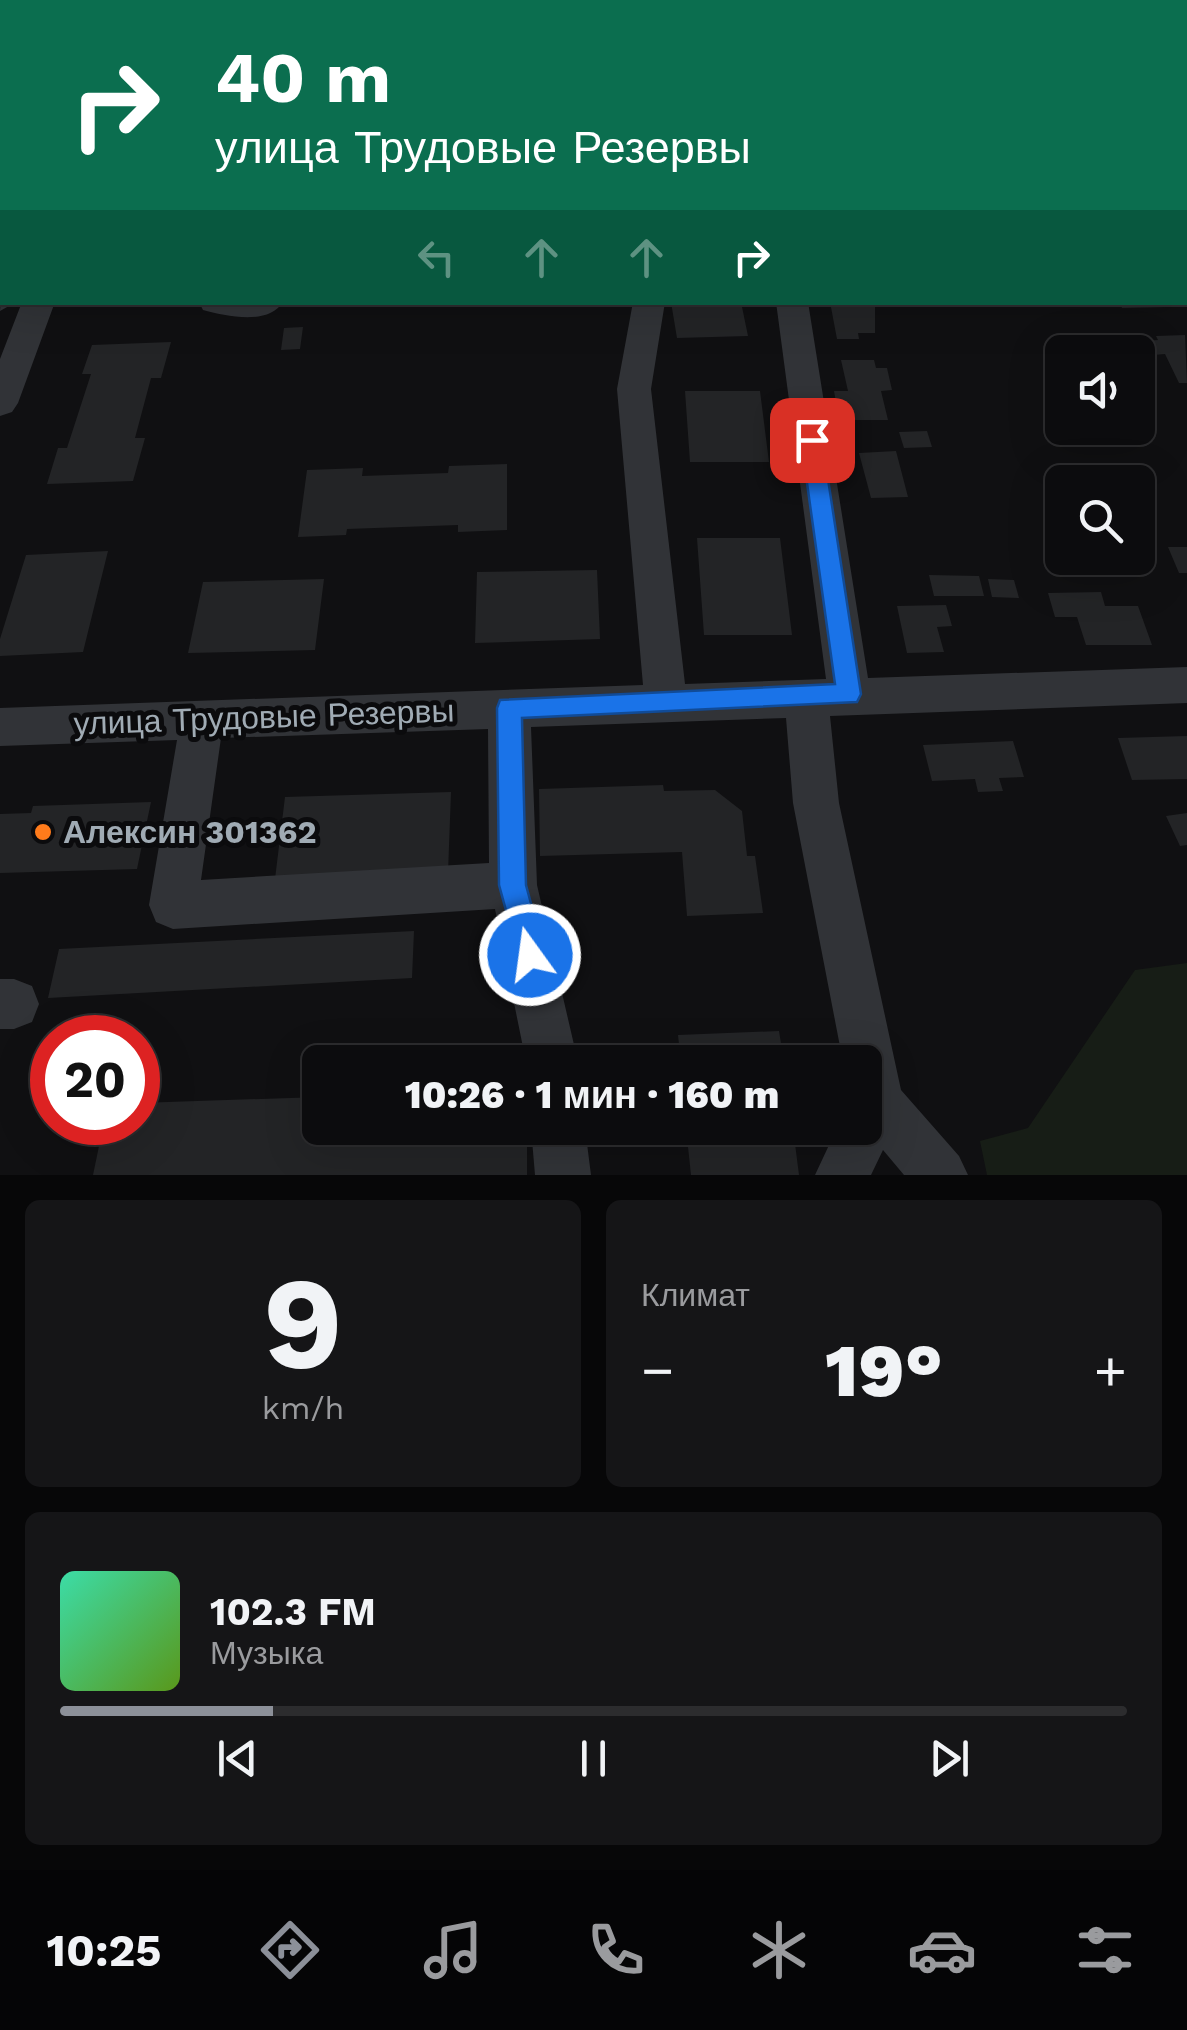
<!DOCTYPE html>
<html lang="ru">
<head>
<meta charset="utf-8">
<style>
	body { margin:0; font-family:"Work Sans",sans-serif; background:#151517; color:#f1f3f6; height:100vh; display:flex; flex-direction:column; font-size:38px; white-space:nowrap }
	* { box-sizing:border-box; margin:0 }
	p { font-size:32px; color:#9a9b9e }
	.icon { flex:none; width:55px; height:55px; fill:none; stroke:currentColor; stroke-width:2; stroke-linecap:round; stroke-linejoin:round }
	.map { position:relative; height:1175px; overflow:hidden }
	.sheet { display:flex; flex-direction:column; gap:25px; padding:25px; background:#070708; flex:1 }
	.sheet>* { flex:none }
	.banner { position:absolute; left:0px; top:0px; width:1188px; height:305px; box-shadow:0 10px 40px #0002,0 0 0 2px #2c2c2e; background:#0b6e4f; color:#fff; overflow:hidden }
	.fabs { position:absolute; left:1045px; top:335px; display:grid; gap:20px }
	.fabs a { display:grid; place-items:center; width:110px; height:110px; border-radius:15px; background:#0c0c0e; box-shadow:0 10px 40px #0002,0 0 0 2px #2c2c2e; font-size:50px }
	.speed { position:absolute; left:30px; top:1015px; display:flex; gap:20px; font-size:50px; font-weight:700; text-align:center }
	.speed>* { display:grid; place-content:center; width:130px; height:130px; border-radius:50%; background:#0c0c0e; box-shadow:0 10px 40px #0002,0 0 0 2px #2c2c2e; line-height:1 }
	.speed .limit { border:15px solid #d22; background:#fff; color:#111 }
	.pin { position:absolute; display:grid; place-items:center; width:85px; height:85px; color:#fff; margin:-42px; border-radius:20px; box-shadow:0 5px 15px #0006 }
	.me { position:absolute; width:110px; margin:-55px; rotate:346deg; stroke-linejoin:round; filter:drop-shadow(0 0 8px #0008) }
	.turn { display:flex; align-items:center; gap:35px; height:210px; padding:0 50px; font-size:45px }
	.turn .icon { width:130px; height:130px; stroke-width:2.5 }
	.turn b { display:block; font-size:70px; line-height:85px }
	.lanes { display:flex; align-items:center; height:95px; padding:0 50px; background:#0003; justify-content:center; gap:50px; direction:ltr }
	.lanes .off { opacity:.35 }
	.big { font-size:75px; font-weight:800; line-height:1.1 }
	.sheet .widget { flex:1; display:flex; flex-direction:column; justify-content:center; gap:15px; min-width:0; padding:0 35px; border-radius:15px; background:#151517 }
	.sheet .dial { align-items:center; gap:0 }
	.dial b { font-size:130px; line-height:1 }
	.song { display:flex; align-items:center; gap:30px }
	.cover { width:120px; height:120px; border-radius:15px; background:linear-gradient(135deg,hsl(160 70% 55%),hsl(90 70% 35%)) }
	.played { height:10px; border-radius:5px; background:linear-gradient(90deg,#8c9099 20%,#2c2c2e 20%) }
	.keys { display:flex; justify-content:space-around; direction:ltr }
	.heat { display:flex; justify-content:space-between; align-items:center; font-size:55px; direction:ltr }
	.sheet .tiles { flex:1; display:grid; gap:25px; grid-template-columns:1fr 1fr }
	.widget:last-child { grid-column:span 2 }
	.trip { position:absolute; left:302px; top:1045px; width:580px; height:100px; border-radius:15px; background:#0c0c0e; box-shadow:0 10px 40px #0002,0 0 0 2px #2c2c2e; font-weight:800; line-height:100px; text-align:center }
	.tab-bar { display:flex; height:160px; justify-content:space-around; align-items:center; background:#050506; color:#9a9b9e }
	.tab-bar .icon { width:70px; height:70px }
	.tab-bar .on { color:#8c9099 }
	.tab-bar b { font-size:45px; color:#f1f3f6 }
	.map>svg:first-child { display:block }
	.green { fill:#171d16 }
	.building { fill:#232426 }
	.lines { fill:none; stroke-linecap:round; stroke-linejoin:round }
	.minor { fill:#313337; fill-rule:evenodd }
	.route { fill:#1a73e8; stroke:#114b97; stroke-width:2.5 }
	.poi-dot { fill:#ff7b1b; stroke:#0b0b0d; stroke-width:4 }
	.labels { text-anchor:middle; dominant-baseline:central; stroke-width:10; stroke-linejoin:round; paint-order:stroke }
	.street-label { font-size:32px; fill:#a0abb4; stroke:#0b0b0d }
	.poi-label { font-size:32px; font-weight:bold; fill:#a0abb4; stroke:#0b0b0d; text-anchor:start }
</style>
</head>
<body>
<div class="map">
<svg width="1187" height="1175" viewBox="0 0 1187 1175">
	<rect width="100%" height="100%" fill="#101012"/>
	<path class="green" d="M1187 963V1175H987L980 1141 1028 1128 1135 970Z"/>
	<path class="building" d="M671 302H741L748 336 677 338Z
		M830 302H875V333H858L859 339H837Z
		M1120 302H1165L1167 307 1122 308Z
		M303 327 300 349 281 350 284 328Z
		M1185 335 1187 383H1179L1165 354 1152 355 1145 341 1158 340 1156 336Z
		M1128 338 1134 352H1108L1103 339Z
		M171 342 161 378H151L135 438H145L133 481 47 484 58 448H67L91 374H82L92 345Z
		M841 360H874L876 368H887L892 390 881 391 888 420H839L834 391H848Z
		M685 391H760L769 462H690Z
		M927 431 932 447 904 448 899 432Z
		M896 451 908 497 871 498 859 453Z
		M507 464V530L458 532V525L347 529 346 535 298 537 307 470 363 468 362 476 448 473 449 466Z
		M697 538H780L792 635H704Z
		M1168 547H1187V573H1179Z
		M108 551 83 652 0 656V639L26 555Z
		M597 570 600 639 475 643 477 572Z
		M929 575 979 576 984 596H934Z
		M324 579 315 650 188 653 203 582Z
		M988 579 1014 580 1019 598 992 597Z
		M1101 592 1105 606H1138L1152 645H1086L1077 617H1055L1048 593Z
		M946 605 952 626 937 627 944 652 907 653 897 606Z
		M1187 736V779L1132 780 1118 738Z
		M1013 741 1024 777 999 778 1003 791 978 792 975 779 932 781 923 745Z
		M663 785 664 791 715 790 742 811 747 856H755L763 913 687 916 682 852 540 856 539 789Z
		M451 792 448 873 275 879 285 797Z
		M151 802 137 869 0 873V814L31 813 33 806Z
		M1187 813V845L1180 846 1166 816Z
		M414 931 412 978 48 998 59 949Z
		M779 1031 784 1062H681L678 1035Z
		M320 1097V1128H527V1175H93L104 1122H138V1103Z
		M686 1128H793L799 1175H691Z"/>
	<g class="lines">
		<path class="minor" d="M68 0H97L99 2H69Z
			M338 0H368L370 2H339Z
			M1041 0H1065L1067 2H1042Z
			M0 145 2 146V164L0 163Z
			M1185 268 1187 269V294L1185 293Z
			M2 288V302H16L0 311Z
			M22 302H55L18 403 12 412 0 416V359Z
			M199 302H283C268 326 226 316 203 310Z
			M633 302H665L651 389 685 684 826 679 776 302H808L868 678 1187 667V703L830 716 839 803 901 1090 959 1156 968 1175H904L883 1150 871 1175H815L837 1128H865V1062H843L793 803 786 718 531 727 537 885 578 1062H526L495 909 173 929 156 922 149 905 177 740 0 746V708L643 685 617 389ZM488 729 489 863 201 880 221 738Z
			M0 979H14L32 986 39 1004 32 1022 14 1029H0Z
			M531 1128H585L591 1175H535Z"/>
	</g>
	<path class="route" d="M812 432 822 440 861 694 857 702 522 718 526 885 545 955 540 965 530 969 521 965 499 885 497 708 500 700 835 684 801 440Z"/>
	<circle class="poi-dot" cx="43" cy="832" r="10"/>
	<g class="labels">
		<g class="street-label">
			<text transform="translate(264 717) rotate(-2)">улица Трудовые Резервы</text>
		</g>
		<g class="poi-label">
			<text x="63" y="832">Алексин 301362</text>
		</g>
	</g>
</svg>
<div class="fabs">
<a><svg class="icon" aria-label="sound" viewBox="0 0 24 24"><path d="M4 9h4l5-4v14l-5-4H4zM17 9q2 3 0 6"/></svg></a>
<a><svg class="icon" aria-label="search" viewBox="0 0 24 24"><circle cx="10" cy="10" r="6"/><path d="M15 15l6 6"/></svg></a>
</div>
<div class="speed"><div class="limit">20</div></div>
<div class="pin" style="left:812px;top:440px;background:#d93025"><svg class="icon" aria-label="arrive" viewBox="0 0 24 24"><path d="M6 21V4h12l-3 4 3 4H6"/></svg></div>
<svg class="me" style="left:530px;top:955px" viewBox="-20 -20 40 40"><circle r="17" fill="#1a73e8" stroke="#fff" stroke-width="3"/><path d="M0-11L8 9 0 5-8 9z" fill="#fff"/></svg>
<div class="trip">10:26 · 1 мин · 160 m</div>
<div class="banner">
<div class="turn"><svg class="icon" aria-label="right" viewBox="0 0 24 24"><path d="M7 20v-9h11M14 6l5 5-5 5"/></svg><div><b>40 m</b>улица Трудовые Резервы</div></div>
<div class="lanes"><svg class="icon off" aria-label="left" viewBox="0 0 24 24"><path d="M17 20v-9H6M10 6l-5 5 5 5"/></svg><svg class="icon off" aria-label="ahead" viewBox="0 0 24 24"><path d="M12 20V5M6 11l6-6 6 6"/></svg><svg class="icon off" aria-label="ahead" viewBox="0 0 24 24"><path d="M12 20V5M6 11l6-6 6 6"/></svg><svg class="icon" aria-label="right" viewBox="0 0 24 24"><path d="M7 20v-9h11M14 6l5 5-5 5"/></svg></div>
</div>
</div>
<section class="sheet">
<div class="tiles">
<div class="widget dial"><b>9</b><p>km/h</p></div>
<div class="widget"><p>Климат</p>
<div class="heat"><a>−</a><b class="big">19°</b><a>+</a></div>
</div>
<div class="widget">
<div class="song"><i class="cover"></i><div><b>102.3 FM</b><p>Музыка</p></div></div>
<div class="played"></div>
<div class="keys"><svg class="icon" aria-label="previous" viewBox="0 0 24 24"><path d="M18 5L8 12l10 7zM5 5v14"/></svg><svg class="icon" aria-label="pause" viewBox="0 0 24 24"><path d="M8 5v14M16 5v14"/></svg><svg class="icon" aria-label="next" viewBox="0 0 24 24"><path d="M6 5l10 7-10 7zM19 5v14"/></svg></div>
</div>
</div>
</section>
<nav class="tab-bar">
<b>10:25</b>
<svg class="icon on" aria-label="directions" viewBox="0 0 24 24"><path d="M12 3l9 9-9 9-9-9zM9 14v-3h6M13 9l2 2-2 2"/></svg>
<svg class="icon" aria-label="music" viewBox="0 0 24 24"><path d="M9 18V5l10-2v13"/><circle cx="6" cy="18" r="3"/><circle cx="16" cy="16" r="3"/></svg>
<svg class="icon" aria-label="phone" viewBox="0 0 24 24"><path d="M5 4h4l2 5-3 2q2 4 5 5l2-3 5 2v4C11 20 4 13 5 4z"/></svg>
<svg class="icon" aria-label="climate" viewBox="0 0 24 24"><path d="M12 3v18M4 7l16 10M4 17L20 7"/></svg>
<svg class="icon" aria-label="car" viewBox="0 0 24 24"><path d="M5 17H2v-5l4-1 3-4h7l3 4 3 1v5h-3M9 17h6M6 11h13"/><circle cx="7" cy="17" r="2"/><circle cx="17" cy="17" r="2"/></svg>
<svg class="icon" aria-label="filters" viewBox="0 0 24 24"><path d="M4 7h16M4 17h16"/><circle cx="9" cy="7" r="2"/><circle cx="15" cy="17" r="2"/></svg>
</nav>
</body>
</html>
